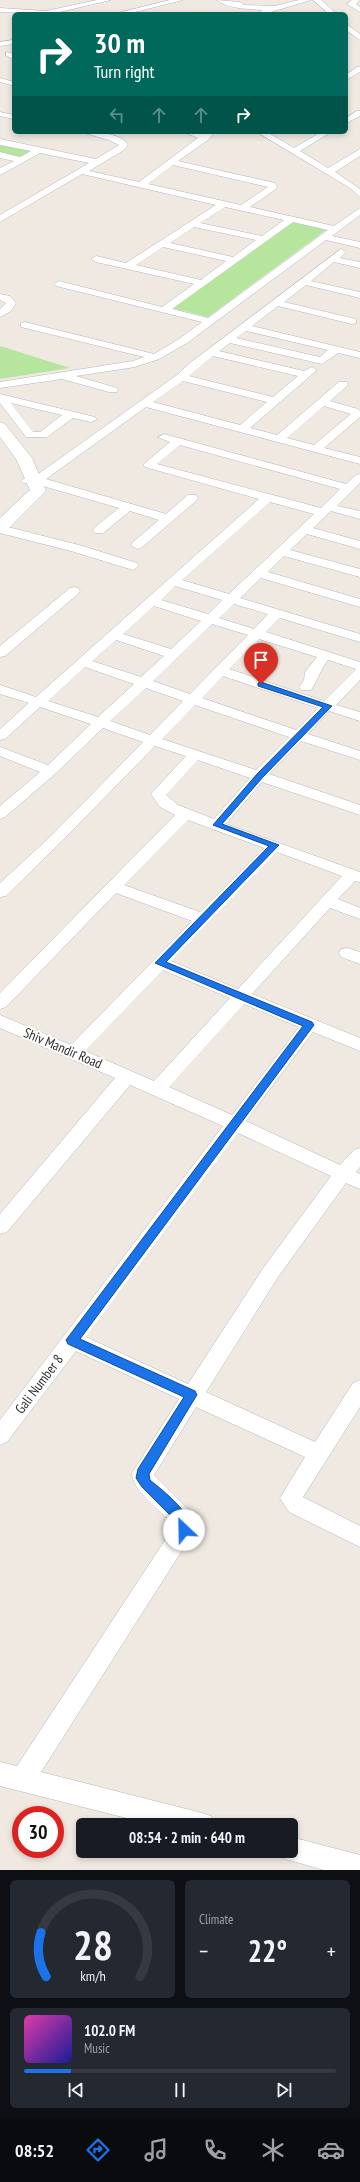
<!DOCTYPE html>
<html lang="en">
<head>
<meta charset="utf-8">
<style>
	body { margin:0; font-family:"PT Sans Narrow",sans-serif; background:#242831; color:#f1f3f6; height:100vh; display:flex; flex-direction:column; font-size:15px; white-space:nowrap }
	* { box-sizing:border-box; margin:0 }
	p { font-size:13px; color:#9ea1a6 }
	.icon { flex:none; width:22px; height:22px; fill:none; stroke:currentColor; stroke-width:2; stroke-linecap:round; stroke-linejoin:round }
	.map { position:relative; height:1870px; overflow:hidden }
	.panel { display:flex; flex-direction:column; gap:10px; padding:10px; background:#0d0f14; flex:1 }
	.panel>* { flex:none }
	.top-card { position:absolute; left:12px; top:12px; width:336px; height:122px; border-radius:6px; box-shadow:0 2px 6px #0003; background:#00695c; color:#fff; overflow:hidden }
	.speed { position:absolute; left:12px; top:1806px; display:flex; gap:8px; font-size:20px; font-weight:700; text-align:center }
	.speed>* { display:grid; place-content:center; width:52px; height:52px; border-radius:50%; background:#171b24; box-shadow:0 2px 6px #0003; line-height:1 }
	.speed .limit { border:6px solid #d22; background:#fff; color:#111 }
	.pin { position:absolute; display:grid; place-items:center; width:34px; height:34px; color:#fff; margin:-41px -17px; border-radius:50% 50% 50% 0; rotate:-45deg; box-shadow:0 0 4px #0007 }
	.pin .icon { rotate:45deg }
	.me { position:absolute; width:44px; margin:-22px; rotate:336deg; stroke-linejoin:round; filter:drop-shadow(0 0 3px #0008) }
	.turn { display:flex; align-items:center; gap:14px; height:84px; padding:0 16px; font-size:18px }
	.turn .icon { width:52px; height:52px; stroke-width:2.5 }
	.turn b { display:block; font-size:28px; line-height:34px }
	.lanes { display:flex; align-items:center; height:38px; padding:0 16px; background:#0003; justify-content:center; gap:20px; direction:ltr }
	.lanes .off { opacity:.35 }
	.big { font-size:30px; font-weight:600; line-height:1.1 }
	.panel .tile { flex:1; display:flex; flex-direction:column; justify-content:center; gap:6px; min-width:0; padding:0 14px; border-radius:6px; background:#242831 }
	.panel .dial { align-items:center; gap:0 }
	.dial svg { height:104px; overflow:visible; fill:none; stroke:#363941; stroke-width:7; stroke-linecap:round; text-anchor:middle }
	.dial text { fill:#f1f3f6; stroke:none }
	.song { display:flex; align-items:center; gap:12px }
	.cover { width:48px; height:48px; border-radius:6px; background:linear-gradient(135deg,hsl(320 70% 55%),hsl(240 70% 35%)) }
	.played { height:4px; border-radius:2px; background:linear-gradient(90deg,#1a73e8 15%,#363941 15%) }
	.keys { display:flex; justify-content:space-around; direction:ltr }
	.heat { display:flex; justify-content:space-between; align-items:center; font-size:22px; direction:ltr }
	.panel .tiles { flex:1; display:grid; gap:10px; grid-template-columns:1fr 1fr }
	.tile:last-child { grid-column:span 2 }
	.trip { position:absolute; left:76px; top:1818px; width:222px; height:40px; border-radius:6px; background:#171b24; box-shadow:0 2px 6px #0003; font-weight:600; line-height:40px; text-align:center }
	.tabs { display:flex; height:64px; justify-content:space-around; align-items:center; background:#090b0e; color:#9ea1a6 }
	.tabs .icon { width:28px; height:28px }
	.tabs .current { color:#1a73e8 }
	.tabs b { font-size:18px; color:#f1f3f6 }
	.map>svg:first-child { display:block }
	.green { fill:#b6e59e }
	.lines { fill:none; stroke-linecap:round; stroke-linejoin:round }
	.street-casing { stroke:#b4b7c1; stroke-width:1 }
	.secondary-casing { stroke:#b4b7c1; stroke-width:1 }
	.street { fill:#fff; fill-rule:evenodd }
	.secondary { fill:#fff; fill-rule:evenodd }
	.route { fill:#1a73e8; stroke:#114b97 }
	.labels { text-anchor:middle; dominant-baseline:central; stroke-width:4; stroke-linejoin:round; paint-order:stroke }
	.street-label { font-size:14px; fill:#2e2e2e; stroke:#fff }
</style>
</head>
<body>
<div class="map">
<svg width="360" height="1870" viewBox="0 0 360 1870">
	<rect width="100%" height="100%" fill="#efe9e1"/>
	<path class="green" d="M0 144 33 151 21 158 0 153Z
		M292 222 326 230 208 317 172 308Z
		M0 346 70 368 0 379Z"/>
	<g class="lines">
		<defs>
			<path id="street" d="M97 0H111L51 14 0 12V8L46 11Z
				M170 0H183L127 14H114Z
				M217 0 240 2 244 5 275 6 299 0H311L264 14 259 12 263 10C250 9 227 9 217 0Z
				M313 0H321L337 14H329Z
				M352 0H360L356 4 360 7V12L347 4Z
				M346 24 360 34V40L346 30Z
				M14 40V44L0 46V42Z
				M6 52 14 54V59L6 56Z
				M357 67H360V72L346 80V75Z
				M0 78 14 82V86L0 82Z
				M357 111H360V116L346 123V118Z
				M0 112 14 115V119L0 116Z
				M81 132C96 132 117 132 128 144L124 150 89 171 139 182 198 138 184 132 203 134 206 132H215L208 140 178 161 275 183 277 187 276 189 250 207 334 226 360 208V215L332 236 360 242V248L326 240 187 343 159 359 135 367 76 376 117 388 118 390 117 392H109L62 379 0 388V382L133 361 144 357 21 327V323L25 322 154 354 179 339 202 322 56 286 54 284 59 281 162 307 194 284 96 262 91 259 96 256 126 263 216 205 82 174 0 222V215L89 163 40 153 0 175V168L14 161 0 158V152L20 157 31 151 0 145V139L96 159 119 145 109 140ZM173 165 268 187 241 205 148 184ZM225 207 284 220 262 236 200 223ZM293 222 328 230 208 318 172 309ZM194 227 256 240 233 257 170 243ZM163 247 226 261 201 280 136 265Z
				M257 132H267L294 148 321 132H331L300 151 328 168 360 149V156L335 172 360 189V197L350 188Z
				M341 249 346 252 340 258 360 262V268L334 262 311 281 360 292V298L306 285 284 302 356 319V323L352 324 278 306 252 326 360 352V358L338 353 322 364 230 343 219 351 304 371 312 367 317 370 250 428 277 435 339 382H347L348 384 347 386 330 401 358 409 360 411V417L324 448 360 457V464L146 407 46 479 166 514 188 495H196L198 498 196 501 141 548 137 549 131 545 133 542 159 520 130 511 103 533H95L93 530 95 527 119 508 36 484 23 483 21 481 23 479 34 477 177 375 190 363ZM246 331 328 350 320 357 236 338ZM213 356 298 376 273 397 189 376ZM183 381 267 402 240 425 153 402ZM324 406 351 414 314 445 287 438Z
				M0 294 10 296 16 303 11 311 0 317V309L6 303 0 300Z
				M0 394 95 417 97 419 91 422 73 418 47 437H26L0 403ZM11 403 62 415 40 432H33Z
				M164 434 346 484 356 475 360 474V483L337 506 360 511V519L331 511 313 528 360 541V549L307 534 290 550 360 569V577L284 556 268 572 360 599V607L261 578 240 598 360 634V642L280 618 266 632 360 662V680L336 705 360 712V721L329 711 308 734 360 751V760L301 741 269 774 360 805V815L262 782 226 824 360 872V882L355 881 338 899 360 908V919L330 908 252 994 360 1038V1051L313 1032 246 1121 340 1165 354 1150 360 1148V1167L356 1172 360 1174V1189L346 1183 278 1277 206 1392 315 1442 353 1383 360 1380V1407L303 1497 360 1526V1547L289 1512 280 1498 305 1457 196 1407 154 1475 191 1512 195 1530 41 1772 202 1813 211 1816 214 1825H154L0 1786V1762L17 1766 173 1528V1523C160 1511 132 1490 132 1473L179 1399 76 1351 7 1442 0 1445V1420L223 1126 130 1085 7 1232 0 1234V1214L115 1078 0 1028V1015L71 1045 192 921 116 893 6 1007 0 1009V993L175 815 160 807 151 794 186 756 155 746 62 841 6 896 0 897V883L52 835 143 742 103 728 55 774 5 817 0 819V806L40 772 0 756V747L48 765 91 724 40 707 5 739 0 740V729L29 703 0 694V685L36 697 259 499 145 467 143 465 145 463 170 442 158 437ZM180 445 340 489 321 508 157 464ZM270 502 314 514 229 594 182 580ZM175 586 222 600 208 614 161 600ZM234 604 268 614 254 629 219 618ZM154 606 201 621 171 649 123 634ZM212 624 248 635 190 694 153 681ZM259 639 317 657 305 672 304 680 299 687 301 690H311C318 680 320 670 328 660L356 669 324 701 229 669ZM116 640 164 656 141 677 92 661ZM85 667 134 684 98 717 48 701ZM223 676 318 708 296 730 202 698ZM146 688 183 701 150 735 110 721ZM195 705 289 737 256 770 162 739ZM198 760 250 778 214 819 178 805 166 795ZM188 820 264 848 200 912 124 885ZM277 852 342 876 238 989 171 961ZM163 970 230 998 154 1081 85 1051ZM244 1004 299 1027 232 1115 169 1087ZM238 1133 331 1176 264 1267 188 1384 86 1337Z
				M0 525 79 545 137 563 139 566 133 570 71 551 0 533Z
				M74 587 78 588 80 591 78 594 5 656 0 657V646L70 588Z
				M347 948 360 952V964L341 957 339 953 341 949Z
				M291 1837 360 1855V1870H324L282 1858 279 1851H291Z"/>
			<path id="secondary" d="M0 422 5 424 32 458 46 491 6 531 0 532V518L30 490 16 459 0 437Z"/>
		</defs>
		<use href="#street" class="street-casing"/>
		<use href="#secondary" class="secondary-casing"/>
		<use href="#street" class="street"/>
		<use href="#secondary" class="secondary"/>
	</g>
	<path class="route" d="M261 682 332 706 263 777 222 824 279 845 166 962 312 1022 314 1025 80 1339 195 1391 197 1395 195 1398 149 1474 150 1480C163 1491 197 1516 189 1534L184 1536 180 1534 177 1522 142 1487 136 1478 138 1469 184 1397 68 1344 66 1340 303 1026 155 963 269 846 213 825 257 774 323 707 258 686V683Z"/>
	<g class="labels">
		<g class="street-label">
			<text transform="translate(63 1048) rotate(23)">Shiv Mandir Road</text>
			<text transform="translate(39 1384) rotate(-53)">Gali Number 8</text>
		</g>
	</g>
</svg>
<div class="speed"><div class="limit">30</div></div>
<div class="pin" style="left:261px;top:684px;background:#d93025"><svg class="icon" aria-label="arrive" viewBox="0 0 24 24"><path d="M6 21V4h12l-3 4 3 4H6"/></svg></div>
<svg class="me" style="left:184px;top:1530px" viewBox="-20 -20 40 40"><circle r="19" fill="#fff"/><path d="M0-13L10 11 0 6-10 11z" fill="#1a73e8"/></svg>
<div class="trip">08:54 · 2 min · 640 m</div>
<div class="top-card">
<div class="turn"><svg class="icon" aria-label="right" viewBox="0 0 24 24"><path d="M7 20v-9h11M14 6l5 5-5 5"/></svg><div><b>30 m</b>Turn right</div></div>
<div class="lanes"><svg class="icon off" aria-label="left" viewBox="0 0 24 24"><path d="M17 20v-9H6M10 6l-5 5 5 5"/></svg><svg class="icon off" aria-label="ahead" viewBox="0 0 24 24"><path d="M12 20V5M6 11l6-6 6 6"/></svg><svg class="icon off" aria-label="ahead" viewBox="0 0 24 24"><path d="M12 20V5M6 11l6-6 6 6"/></svg><svg class="icon" aria-label="right" viewBox="0 0 24 24"><path d="M7 20v-9h11M14 6l5 5-5 5"/></svg></div>
</div>
</div>
<section class="panel">
<div class="tiles">
<div class="tile dial"><svg viewBox="0 0 100 80">
<path d="M14 69A42 42 0 1 1 86 69"/>
<path d="M14 69A42 42 0 0 1 10 35" stroke="#1a73e8"/>
<text x="50" y="56" font-size="32" font-weight="700">28</text>
<text x="50" y="72" font-size="11">km/h</text>
</svg></div>
<div class="tile"><p>Climate</p>
<div class="heat"><a>−</a><b class="big">22°</b><a>+</a></div>
</div>
<div class="tile">
<div class="song"><i class="cover"></i><div><b>102.0 FM</b><p>Music</p></div></div>
<div class="played"></div>
<div class="keys"><svg class="icon" aria-label="previous" viewBox="0 0 24 24"><path d="M18 5L8 12l10 7zM5 5v14"/></svg><svg class="icon" aria-label="pause" viewBox="0 0 24 24"><path d="M8 5v14M16 5v14"/></svg><svg class="icon" aria-label="next" viewBox="0 0 24 24"><path d="M6 5l10 7-10 7zM19 5v14"/></svg></div>
</div>
</div>
</section>
<nav class="tabs">
<b>08:52</b>
<svg class="icon current" aria-label="directions" viewBox="0 0 24 24"><path d="M12 3l9 9-9 9-9-9zM9 14v-3h6M13 9l2 2-2 2"/></svg>
<svg class="icon" aria-label="music" viewBox="0 0 24 24"><path d="M9 18V5l10-2v13"/><circle cx="6" cy="18" r="3"/><circle cx="16" cy="16" r="3"/></svg>
<svg class="icon" aria-label="phone" viewBox="0 0 24 24"><path d="M5 4h4l2 5-3 2q2 4 5 5l2-3 5 2v4C11 20 4 13 5 4z"/></svg>
<svg class="icon" aria-label="climate" viewBox="0 0 24 24"><path d="M12 3v18M4 7l16 10M4 17L20 7"/></svg>
<svg class="icon" aria-label="car" viewBox="0 0 24 24"><path d="M5 17H2v-5l4-1 3-4h7l3 4 3 1v5h-3M9 17h6M6 11h13"/><circle cx="7" cy="17" r="2"/><circle cx="17" cy="17" r="2"/></svg>
</nav>
</body>
</html>
